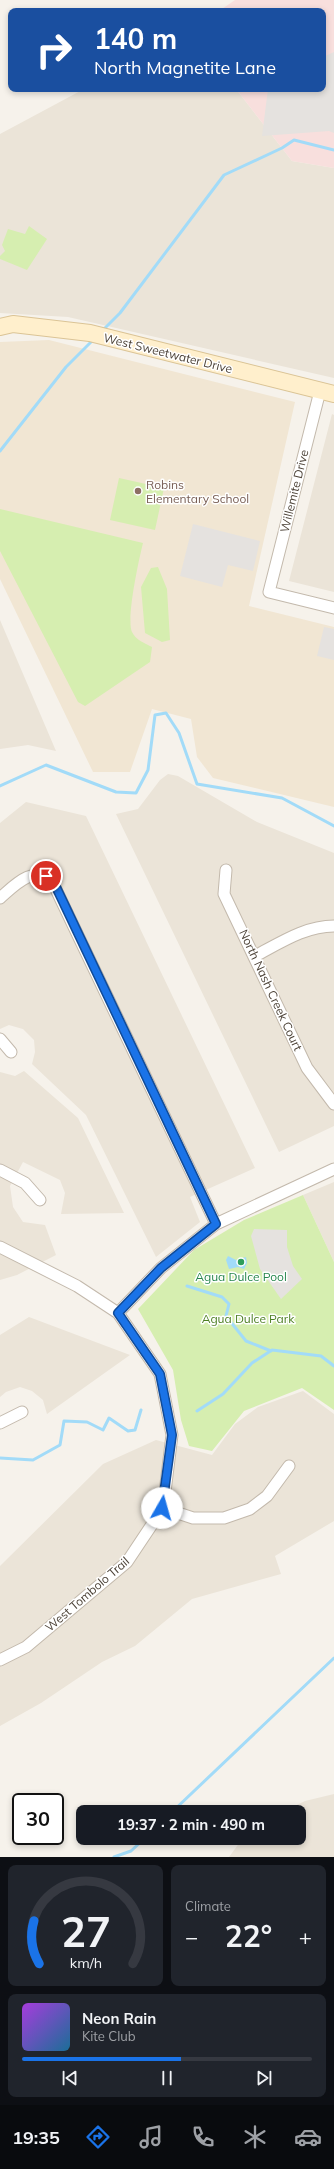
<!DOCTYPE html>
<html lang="en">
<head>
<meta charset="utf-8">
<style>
	body { margin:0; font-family:Mulish,sans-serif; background:#20242c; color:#f1f3f6; height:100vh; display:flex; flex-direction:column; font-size:15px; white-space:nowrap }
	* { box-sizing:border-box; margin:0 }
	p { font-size:13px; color:#9ea1a6 }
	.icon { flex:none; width:22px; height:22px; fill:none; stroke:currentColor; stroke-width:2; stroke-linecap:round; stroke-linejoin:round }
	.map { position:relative; height:1857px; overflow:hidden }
	.panel { display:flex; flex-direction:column; gap:8px; padding:8px; background:#0d0f14; flex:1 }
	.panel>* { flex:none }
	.banner { position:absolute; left:8px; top:8px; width:318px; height:84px; border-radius:8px; box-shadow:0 2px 6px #0003; background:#1a4fa0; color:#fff; overflow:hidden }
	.speed { position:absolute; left:12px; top:1793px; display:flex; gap:8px; font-size:20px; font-weight:700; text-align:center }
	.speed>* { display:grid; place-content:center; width:52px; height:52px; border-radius:50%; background:#171b24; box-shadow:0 2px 6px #0003; line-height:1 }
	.speed .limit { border:2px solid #111; border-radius:6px; background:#fff; color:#111 }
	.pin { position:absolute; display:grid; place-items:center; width:34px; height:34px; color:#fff; margin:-17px; border:2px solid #fff; border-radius:50%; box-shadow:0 1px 4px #0007 }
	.me { position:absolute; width:44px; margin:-22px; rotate:7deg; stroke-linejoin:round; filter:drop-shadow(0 0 3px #0008) }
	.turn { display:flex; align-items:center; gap:14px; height:84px; padding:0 20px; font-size:18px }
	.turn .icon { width:52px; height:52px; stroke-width:2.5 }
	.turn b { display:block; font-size:28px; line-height:34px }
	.big { font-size:30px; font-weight:700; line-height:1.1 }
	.panel .card { flex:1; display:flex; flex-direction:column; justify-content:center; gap:6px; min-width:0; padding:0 14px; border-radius:8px; background:#20242c }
	.panel .dial { align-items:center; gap:0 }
	.dial svg { height:104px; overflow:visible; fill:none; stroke:#363941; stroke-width:7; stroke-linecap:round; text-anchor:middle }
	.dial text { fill:#f1f3f6; stroke:none }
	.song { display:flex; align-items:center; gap:12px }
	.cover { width:48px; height:48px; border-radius:6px; background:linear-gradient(135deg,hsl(280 70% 55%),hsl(200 70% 35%)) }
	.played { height:4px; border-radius:2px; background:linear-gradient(90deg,#1a73e8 55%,#363941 55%) }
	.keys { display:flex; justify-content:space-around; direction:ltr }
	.heat { display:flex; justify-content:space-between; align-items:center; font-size:22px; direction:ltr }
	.panel .tiles { flex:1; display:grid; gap:8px; grid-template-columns:1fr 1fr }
	.card:last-child { grid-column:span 2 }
	.trip { position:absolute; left:76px; top:1805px; width:230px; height:40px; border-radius:8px; background:#171b24; box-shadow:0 2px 6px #0003; font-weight:700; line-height:40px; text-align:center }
	.tab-bar { display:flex; height:64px; justify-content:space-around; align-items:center; background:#090b0e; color:#9ea1a6 }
	.tab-bar .icon { width:28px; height:28px }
	.tab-bar .on { color:#1a73e8 }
	.tab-bar b { font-size:18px; color:#f1f3f6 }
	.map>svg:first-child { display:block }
	.residential { fill:#ebe4d8 }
	.education { fill:#f1e6d3 }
	.medical { fill:#f8dfdd }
	.green { fill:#d6eeb0 }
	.parking { fill:#e5e2df }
	.water { fill:#a2dbf8 }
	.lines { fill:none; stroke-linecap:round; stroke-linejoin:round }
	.stream { stroke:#a2dbf8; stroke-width:3 }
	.street-casing { stroke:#c3b9ac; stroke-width:13 }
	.secondary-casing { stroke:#dbc496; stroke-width:18 }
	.street { stroke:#fff; stroke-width:11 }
	.secondary { stroke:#ffefcc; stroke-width:16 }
	.route-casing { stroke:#114b97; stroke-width:10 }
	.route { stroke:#1a73e8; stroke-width:7 }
	.education-dot { fill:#8d6e63; stroke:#fff; stroke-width:1.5 }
	.leisure-dot { fill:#2e9e5b; stroke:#fff; stroke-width:1.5 }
	.labels { text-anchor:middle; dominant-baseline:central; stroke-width:3; stroke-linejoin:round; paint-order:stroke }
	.street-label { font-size:12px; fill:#4c4237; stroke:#fff }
	.education-label { font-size:12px; fill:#785e54; stroke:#fff; text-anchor:start }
	.leisure-label { font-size:12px; fill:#27864d; stroke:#fff }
	.park-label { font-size:12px; fill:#4c7f22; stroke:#fff }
</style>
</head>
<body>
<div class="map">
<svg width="334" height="1857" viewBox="0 0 334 1857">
	<rect width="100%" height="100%" fill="#f6f2eb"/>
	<path class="residential" d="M84 89H236L292 161 334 168V378L68 317 0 313V134Z
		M332 414 334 415V592L289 581Z
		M0 620 56 751 28 745 0 749Z
		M168 774 178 776 257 822 334 853V1126L279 1152 116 814 138 809 160 780Z
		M26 802 86 816 255 1168 190 1197 200 1222 156 1257 86 1115 32 1064 35 1052 34 1040 23 1029 9 1025 0 1029V823Z
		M24 1071 78 1118 124 1213 61 1214 65 1193 60 1180 23 1162 10 1186 13 1207 23 1222 45 1225 56 1255 17 1275 0 1280V1072L15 1076Z
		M334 1182V1262L303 1195Z
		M29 1317 130 1355 47 1414 43 1400 32 1391 20 1387 6 1392 0 1397V1335Z
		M303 1391 334 1414V1521L275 1556 281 1574 192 1599 135 1646 102 1662 41 1703 0 1726V1566L103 1464 156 1440 212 1455 235 1424 258 1407Z
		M334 1794V1857H229L243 1838H299V1812H282L305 1801Z"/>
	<path class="education" d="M49 340 295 402 249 606 334 627V807L213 778 197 757 191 719 152 709 130 772H93L0 579V342Z"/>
	<path class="medical" d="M235 0H334V168L292 161 236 89H323V11H219Z"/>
	<path class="green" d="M29 226 47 239 27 270 0 259V256L5 251 2 245 8 229 25 234Z
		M119 478 164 488 155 530 110 520Z
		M0 509 143 543C139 559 126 619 132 632 136 640 144 643 152 647L150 662 85 706 78 702 0 551Z
		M158 567 167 589 170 640 162 642 145 633 141 587 151 568Z
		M303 1195 334 1262V1410L302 1388 244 1411 212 1451 189 1446 181 1420 173 1370 138 1309 194 1250 244 1220Z"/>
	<path class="parking" d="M334 52V133L329 131 262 136 268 89H323V57Z
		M193 524 260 541 253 571 228 565 222 587 180 576Z
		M324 627 334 629V660L317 656Z
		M254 1229 287 1230V1247L293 1266 302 1279 281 1299 260 1269 251 1236Z"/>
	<path class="water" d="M228 1256 236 1260 246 1257 247 1263 244 1269 238 1267 229 1269 226 1260Z"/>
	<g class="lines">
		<path class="stream" d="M102 331 120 313 224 175 282 148 294 140 334 150
			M0 451 66 367 94 339
			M0 786 46 765 116 792 136 793 148 770 155 715 166 713 179 733 197 784 282 798 334 826
			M187 1286 222 1297 229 1304 226 1316 246 1341 271 1351
			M197 1411 223 1394 252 1363 272 1350 321 1356 334 1366
			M0 1458 33 1460 60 1445 64 1421 87 1422 103 1430 109 1418 128 1431 135 1430 141 1410
			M172 1812 334 1658
			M114 1857 131 1851 145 1838"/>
		<defs>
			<path id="street" d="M320 391 269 592 334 608
				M226 870 224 894 307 1068 334 1104
				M0 898C15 885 33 865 52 881L216 1224
				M255 956C280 943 305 926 334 926
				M0 1039 11 1052
				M0 1170 25 1183 40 1200
				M0 1247 77 1286 118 1313 160 1374 172 1435 163 1508 127 1562 26 1647 0 1660
				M118 1313 161 1268 216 1224 334 1169
				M0 1423 22 1412
				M163 1508 193 1518H224L250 1509 267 1496 289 1466"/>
			<path id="secondary" d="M0 327 13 324 90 333 334 394"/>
		</defs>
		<use href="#street" class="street-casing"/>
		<use href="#secondary" class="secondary-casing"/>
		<use href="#street" class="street"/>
		<use href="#secondary" class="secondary"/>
	</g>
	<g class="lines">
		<defs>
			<path id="route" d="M46 876 52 881 57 889 216 1224 161 1268 118 1313 160 1374 172 1435 162 1508"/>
		</defs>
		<use href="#route" class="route-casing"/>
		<use href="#route" class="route"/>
	</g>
	<circle class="education-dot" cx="138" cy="491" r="4"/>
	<circle class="leisure-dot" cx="241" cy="1262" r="4"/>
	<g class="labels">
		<g class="street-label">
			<text transform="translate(168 353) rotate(14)">West Sweetwater Drive</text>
			<text transform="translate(294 491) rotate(-76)">Willemite Drive</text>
			<text transform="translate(271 990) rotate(65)">North Nash Creek Court</text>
			<text transform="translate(87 1594) rotate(-41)">West Tombolo Trail</text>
		</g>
		<g class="education-label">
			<text x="146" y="484">Robins<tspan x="146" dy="14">Elementary School</tspan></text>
		</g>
		<g class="leisure-label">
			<text x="241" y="1276">Agua Dulce Pool</text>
		</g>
		<g class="park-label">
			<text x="248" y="1318">Agua Dulce Park</text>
		</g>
	</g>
</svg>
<div class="speed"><div class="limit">30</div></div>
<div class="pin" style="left:46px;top:876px;background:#d93025"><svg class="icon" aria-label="arrive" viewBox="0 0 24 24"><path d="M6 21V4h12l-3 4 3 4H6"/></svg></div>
<svg class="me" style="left:162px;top:1508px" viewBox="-20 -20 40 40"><circle r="19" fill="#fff"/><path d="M0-13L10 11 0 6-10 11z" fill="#1a73e8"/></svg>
<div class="trip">19:37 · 2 min · 490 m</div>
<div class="banner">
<div class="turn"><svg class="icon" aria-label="right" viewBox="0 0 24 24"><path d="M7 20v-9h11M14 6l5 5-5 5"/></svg><div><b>140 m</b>North Magnetite Lane</div></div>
</div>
</div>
<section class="panel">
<div class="tiles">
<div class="card dial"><svg viewBox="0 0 100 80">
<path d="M14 69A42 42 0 1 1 86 69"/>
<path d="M14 69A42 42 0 0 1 10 36" stroke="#1a73e8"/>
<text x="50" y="56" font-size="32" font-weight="700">27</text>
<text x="50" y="72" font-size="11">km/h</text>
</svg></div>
<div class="card"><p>Climate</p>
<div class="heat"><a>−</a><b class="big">22°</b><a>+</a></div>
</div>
<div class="card">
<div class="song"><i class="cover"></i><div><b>Neon Rain</b><p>Kite Club</p></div></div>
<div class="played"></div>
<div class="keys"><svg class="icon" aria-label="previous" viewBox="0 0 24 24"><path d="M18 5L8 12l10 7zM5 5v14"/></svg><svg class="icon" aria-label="pause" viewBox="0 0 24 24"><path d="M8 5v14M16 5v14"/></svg><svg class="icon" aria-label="next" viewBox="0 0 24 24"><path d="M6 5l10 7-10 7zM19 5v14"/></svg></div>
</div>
</div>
</section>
<nav class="tab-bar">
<b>19:35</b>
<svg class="icon on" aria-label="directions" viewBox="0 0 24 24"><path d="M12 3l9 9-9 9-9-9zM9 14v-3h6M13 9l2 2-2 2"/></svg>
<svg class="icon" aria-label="music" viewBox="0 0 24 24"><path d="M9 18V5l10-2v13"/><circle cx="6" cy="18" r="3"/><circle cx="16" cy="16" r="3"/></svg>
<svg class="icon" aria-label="phone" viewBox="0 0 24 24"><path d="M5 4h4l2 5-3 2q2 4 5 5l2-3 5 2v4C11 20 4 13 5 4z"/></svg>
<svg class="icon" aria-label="climate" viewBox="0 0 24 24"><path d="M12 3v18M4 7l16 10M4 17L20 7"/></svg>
<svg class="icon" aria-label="car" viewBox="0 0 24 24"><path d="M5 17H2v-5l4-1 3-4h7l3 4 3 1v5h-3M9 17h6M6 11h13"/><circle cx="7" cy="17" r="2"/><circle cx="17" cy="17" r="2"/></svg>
</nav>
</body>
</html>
